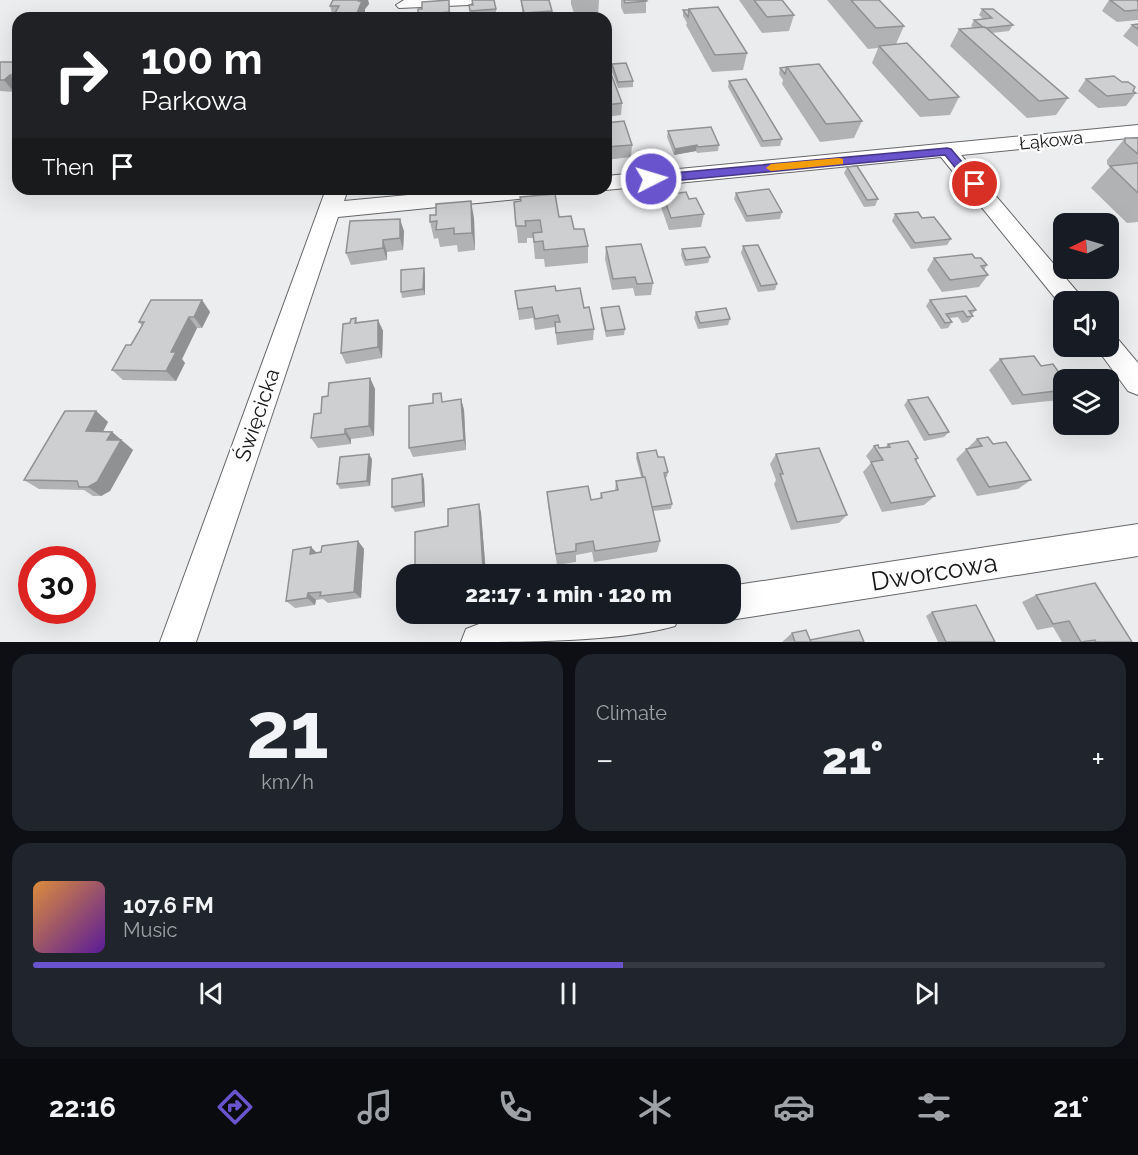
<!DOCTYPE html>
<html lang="en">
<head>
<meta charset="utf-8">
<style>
	body { margin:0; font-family:Raleway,sans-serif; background:#20242c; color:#f1f3f6; height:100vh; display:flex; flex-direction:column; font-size:22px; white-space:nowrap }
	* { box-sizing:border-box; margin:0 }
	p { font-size:20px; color:#9ea1a6 }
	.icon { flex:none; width:33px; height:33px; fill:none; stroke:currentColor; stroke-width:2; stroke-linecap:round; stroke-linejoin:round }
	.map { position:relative; height:642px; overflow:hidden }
	.details { display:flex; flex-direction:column; gap:12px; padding:12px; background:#0d0f14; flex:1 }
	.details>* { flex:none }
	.guide { position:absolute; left:12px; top:12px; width:600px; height:183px; border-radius:18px; box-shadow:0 6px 24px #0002; background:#202124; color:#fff; overflow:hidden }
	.needle { width:39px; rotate:265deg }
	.fabs { position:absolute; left:1053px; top:213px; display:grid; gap:12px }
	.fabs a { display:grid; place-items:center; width:66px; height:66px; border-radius:12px; background:#171b24; box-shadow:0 6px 24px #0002; font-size:30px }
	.speed { position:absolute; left:18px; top:546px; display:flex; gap:12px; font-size:30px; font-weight:700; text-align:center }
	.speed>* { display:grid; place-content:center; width:78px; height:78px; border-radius:50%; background:#171b24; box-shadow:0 6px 24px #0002; line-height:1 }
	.speed .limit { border:9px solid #d22; background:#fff; color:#111 }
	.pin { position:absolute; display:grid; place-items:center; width:51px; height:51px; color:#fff; margin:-26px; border:3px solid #fff; border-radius:50%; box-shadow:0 2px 6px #0007 }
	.me { position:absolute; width:66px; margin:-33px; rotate:85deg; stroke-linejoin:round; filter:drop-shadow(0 0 4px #0008) }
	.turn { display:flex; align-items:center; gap:21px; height:126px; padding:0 30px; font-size:27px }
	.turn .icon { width:78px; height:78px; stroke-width:2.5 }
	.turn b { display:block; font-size:42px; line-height:51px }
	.then { display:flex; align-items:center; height:57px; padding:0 30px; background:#0003; gap:12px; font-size:22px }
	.big { font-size:45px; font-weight:800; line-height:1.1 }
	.details .tile { flex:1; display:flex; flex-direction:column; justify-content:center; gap:9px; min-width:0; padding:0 21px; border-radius:18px; background:#20242c }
	.details .dial { align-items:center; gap:0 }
	.dial b { font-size:78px; line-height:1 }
	.song { display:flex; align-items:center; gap:18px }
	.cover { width:72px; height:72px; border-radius:9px; background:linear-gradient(135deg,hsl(30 70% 55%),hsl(270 70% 35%)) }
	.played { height:6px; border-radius:3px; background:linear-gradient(90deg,#6a54cd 55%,#363941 55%) }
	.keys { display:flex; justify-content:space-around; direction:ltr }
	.heat { display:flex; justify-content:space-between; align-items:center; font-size:33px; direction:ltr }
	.details .tiles { flex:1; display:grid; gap:12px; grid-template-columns:1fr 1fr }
	.tile:last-child { grid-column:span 2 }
	.trip { position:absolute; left:396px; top:564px; width:345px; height:60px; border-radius:18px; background:#171b24; box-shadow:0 6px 24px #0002; font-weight:800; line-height:60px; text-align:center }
	.dock { display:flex; height:96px; justify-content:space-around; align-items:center; background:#090b0e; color:#9ea1a6 }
	.dock .icon { width:42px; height:42px }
	.dock .selected { color:#6a54cd }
	.dock b { font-size:27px; color:#f1f3f6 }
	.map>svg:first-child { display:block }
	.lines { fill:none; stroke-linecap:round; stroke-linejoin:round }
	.street-casing { stroke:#676769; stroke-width:2 }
	.street { fill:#fff; fill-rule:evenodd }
	.wall { fill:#b1b2b4 }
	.shaded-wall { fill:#909192 }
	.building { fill:#cecfd1; stroke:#909192; stroke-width:1.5 }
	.route { fill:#6a54cd; stroke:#453785; stroke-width:1.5 }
	.slow { fill:#f59e0b }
	.labels { text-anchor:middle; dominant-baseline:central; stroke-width:4.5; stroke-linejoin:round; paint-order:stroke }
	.far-street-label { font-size:18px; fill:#181919; stroke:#fff }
	.street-label { font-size:21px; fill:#181919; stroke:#fff }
	.near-street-label { font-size:26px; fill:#181919; stroke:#fff }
</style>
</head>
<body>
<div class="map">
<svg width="1138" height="642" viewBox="0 0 1138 642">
	<rect width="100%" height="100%" fill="#ecedef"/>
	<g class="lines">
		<defs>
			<path id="street" d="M404 0H477L469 5 399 8 396 5Z
				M1138 125V137L961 155 1080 295 1083 302H1064V309L941 157 606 190 603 189H606V176Z
				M326 189H348L344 201 472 189H558L555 194 547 196 338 217 196 642H160Z
				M1108 335 1117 338 1138 363V395L1128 391 1095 346H1108Z
				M1138 524V556L730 620 717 614H730V586Z
				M550 614H680L675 626C619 642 523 642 461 642L466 629 479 624Z"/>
		</defs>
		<use href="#street" class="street-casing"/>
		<use href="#street" class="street"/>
	</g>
	<path class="wall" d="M333 0H368L369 4 365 9V12L363 18H337L333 17 330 6Z
		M449 0 451 18H419L418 15 422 9Z
		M521 0 552 11 553 18H523L522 10Z
		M571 0H599L598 15 575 16 571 4Z
		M621 0H646V13L624 14 621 7Z
		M739 0H782L794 15 789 31 762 33Z
		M827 0H879L904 26 896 44 959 97 950 115 920 117 872 63 878 48 868 49Z
		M1109 0 1138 1V20L1117 22 1102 11Z
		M469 5 496 9V18H471Z
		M982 9 1013 25 1009 31 992 33 1068 98 1056 115 1027 118 950 46 959 29 974 28 971 26 974 20 983 19 979 15Z
		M683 10H689L747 53 743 70 712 72 686 25 687 23 683 16Z
		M1138 24V47L1123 36 1132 25Z
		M0 62H18V88L14 92 0 91Z
		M606 63 622 103 621 115 606 117Z
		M612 64 633 81V87L618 88 611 70Z
		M787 67 862 121 854 138 820 142 782 84 783 80 779 74 780 68Z
		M1086 79 1133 91 1136 93 1126 106 1098 108 1078 91Z
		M729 81 782 139 780 146 761 147 728 87Z
		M606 123 632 145 631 157 606 160Z
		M668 131 719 145 718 151 697 153 696 151 674 155 667 137Z
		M1125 138H1138V222L1127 223 1091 188 1110 167 1107 164V160Z
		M847 167 878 199 875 206 864 207 844 173Z
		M736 193 782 212 780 219 746 222 734 199Z
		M663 195 689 199 704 214 701 227 669 230 661 207Z
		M514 202 559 217 574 229 588 246V263L545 267 544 259H535L533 238H527V243H518Z
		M895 214 922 218 951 239 947 245 911 249 892 221Z
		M474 218 475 250 458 252 457 245 440 247 438 238 434 239 430 222Z
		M404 231 403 250 387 252V260L351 265 346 253Z
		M743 246 777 284 775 290 758 292 741 253Z
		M606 247 653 283 651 295 635 296 633 288 612 290 605 259Z
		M682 249 710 257 708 263 685 266 681 255Z
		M934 258H975L987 265 984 270 988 275 979 287 942 292 927 270Z
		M425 274V295L402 298 401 292Z
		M515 291H556L584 308 594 329 593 340 557 345 555 327 535 330 533 318 519 320Z
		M202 300 210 312 202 328H197L182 359 185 363 176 381 123 380 112 370 131 345 142 326 139 322Z
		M930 300 976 310 972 314 973 316 968 322 962 323 958 317 950 318 952 322 948 328 941 329 926 306Z
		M601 308 625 329 624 335 606 337 601 314Z
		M696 312 730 319 728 325 698 329 694 318Z
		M356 318 357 322 378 320 383 331 382 358 346 364 341 353Z
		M1000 359 1041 366 1064 380V396L1059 400 1012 405 989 370Z
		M370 378 375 389 374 436 351 439V444L318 448 311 438 321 413 328 396Z
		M461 399 464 410 466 450 413 457 409 448 433 403Z
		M908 400 949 432 944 437 924 441 904 405Z
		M96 411 108 422 103 431 112 432 133 450 110 491 101 496H93L84 490 39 489 24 480Z
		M977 439 993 444 1031 480 1018 489 977 496 956 459Z
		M888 444 918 458 916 461 935 496 924 505 882 512 863 472 871 463 866 456 874 446 879 448H885Z
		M637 453 658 457 668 472 667 477H665L672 504 671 509 653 511 660 541 657 552 594 562 592 552 576 555V562L557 565 548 505 547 492 591 500 600 499 601 493 615 491 616 481 641 477 636 458Z
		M776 454 847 515 839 523 791 530 774 484 776 480 770 464Z
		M372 459 370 486 340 489 337 484Z
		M424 479 425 507 395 512 392 507Z
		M479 504 481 513 486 574H415L448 526Z
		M358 541 364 549 361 598 328 603 323 599 316 600 315 605 295 608 286 601 311 547 316 553Z
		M1036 595 1132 642H1062L1053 627 1037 630 1022 602Z
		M932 612 995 642H938L926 616Z
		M792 633 810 640 864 642H782Z"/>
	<path class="shaded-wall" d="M360 0H368L369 4 365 9V12L363 18H358L357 13Z
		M10 75 18 85V88L14 92 4 80Z
		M697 145 696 151 674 155 675 149Z
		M471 201 474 218 475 250 472 233Z
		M400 219 404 231 403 250 400 238Z
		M383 240 387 252V260L383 248Z
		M424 268 425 274V295L423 289Z
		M202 300 210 312 202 328 194 317Z
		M189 317 197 328 182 359 185 363 176 381 166 371 171 352Z
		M378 320 383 331 382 358 378 347Z
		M370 378 375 389 374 436 369 426Z
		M461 399 464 410 466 450 464 440Z
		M96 411 108 422 98 441 86 431Z
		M345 429 351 439V444L345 434Z
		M112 432 133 450 110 491 101 496 88 487 107 440Z
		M369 454 372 459 370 486 367 481Z
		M422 474 424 479 425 507 423 502Z
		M479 504 481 513 486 574 483 569Z
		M358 541 364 549 361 598 354 592Z
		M311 547 319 555 310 554Z
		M308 593 316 600 315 605 307 598Z"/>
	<path class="building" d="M333 0H360L359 1H362L357 13H335L339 6H330Z
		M449 0V12L418 15V9H422V2Z
		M472 0H494L496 9 470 11 469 5H473Z
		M521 0H549L552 11 524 13Z
		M624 0H646L647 1 625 3Z
		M754 0H782L794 15 767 17Z
		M851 0H879L904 26 876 28Z
		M1110 0H1136L1138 1V10L1125 11Z
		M718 7 747 53 715 55 689 9Z
		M982 9H993L1013 25 986 28 983 27 974 20 992 18Z
		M683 10H689L688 17Z
		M1138 24V29L1132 25Z
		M985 27 1068 98 1039 101 959 29Z
		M907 43 959 97 929 100 879 46Z
		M0 62H18V75H10L4 80H0Z
		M606 63H607L622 103 606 105Z
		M626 63 633 81 618 82 612 64Z
		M819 64 862 121 826 124 787 67Z
		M787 67 785 74 780 68Z
		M1114 76 1122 82H1128L1135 87 1133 91 1136 93 1107 96 1086 79Z
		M746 79 782 139 763 141 729 81Z
		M624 121 632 145 606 147V123Z
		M711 127 719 145 698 147 697 145 675 149 668 131Z
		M1125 138H1138V154L1125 143Z
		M1138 163V193L1110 166Z
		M857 166 878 199 867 200 847 167Z
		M769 189 782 212 747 216 736 193Z
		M686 192 689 199 696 198 704 214 671 218 663 195Z
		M555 194 559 217 571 216 574 229H584L588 246 544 250 543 241 534 242 533 233 542 232 540 220 525 221 526 226H516L514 202 521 201 520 197Z
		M471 201 472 233 454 234V228L436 230 437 221 430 222V215H436V204Z
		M918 212 922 218 934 217 951 239 915 243 895 214Z
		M400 219V238L383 240V248L346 253 350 221Z
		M641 244 653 283 637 284 635 277 613 279 606 247Z
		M758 245 777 284 761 286 743 246Z
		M705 247 710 257 686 260 682 249Z
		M972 254 975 258H981L987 265 981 266 988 275 950 280 934 258Z
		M424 268 423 289 401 292V270Z
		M555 286 556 291 580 288 584 308 589 307 594 329 556 333 555 322H560L558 315 535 319 532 307 518 309 515 291Z
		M966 296 976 310 969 311 973 316 967 317 963 311 946 314 952 322 945 323 930 300Z
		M151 300H202L194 317H189L171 352H176L166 371 112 370 126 345H131L138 333 144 322H139Z
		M619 306 625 329 606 331 601 308Z
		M726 308 730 319 700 323 696 312Z
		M356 318 355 323 378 320V347L341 353 343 324 350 323 351 319Z
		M1034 356 1041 366 1053 364 1064 380V390L1023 395 1000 359Z
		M370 378 369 426 345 429V434L311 438 314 414 321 413 322 397 328 396 329 383Z
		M441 393 442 402 461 399 464 440 409 448V406L433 403V394Z
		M928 397 949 432 929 435 908 400Z
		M65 411H96L86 431 112 432 107 440H121L97 482 88 487H79L77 481 24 480Z
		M988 437 993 444 1006 442 1031 480 989 487 966 449 982 446 977 439Z
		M908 441 918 458 915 459 935 496 891 503 871 462 883 460 874 446 878 445 879 448 890 447 888 444Z
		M819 448 847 515 797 522 780 474H783L776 454Z
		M656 450 658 457H664L668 472 664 473 672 504 652 507 645 477H643L637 453Z
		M369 454 367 481 337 484 340 457Z
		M422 474 423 502 392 507V479Z
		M645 477 660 541 595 551 593 541 576 544V551L556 554 547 492 588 486 591 500 602 498 601 493 618 490 616 481Z
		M479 504 483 569 453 573V574H415V532L448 526V509Z
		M358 541 354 592 320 596 321 592 308 593 307 598 286 601 293 550 311 547 310 554 321 552 322 546Z
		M1095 583 1132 642H1096L1095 640 1081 642 1069 621 1053 624 1036 595Z
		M976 605 995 642H946L932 612Z
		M806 630 811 642H795L792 633Z
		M859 630 864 642H811L810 640Z"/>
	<path class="route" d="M947 148 951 149 979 182V187H971L945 155 651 183 646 179 651 175Z"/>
	<path class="slow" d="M839 158 843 159V164L771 171 766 168 771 164Z"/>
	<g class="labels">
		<g class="far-street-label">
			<text transform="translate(1051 140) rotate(-6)">Łąkowa</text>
		</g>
		<g class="street-label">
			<text transform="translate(257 415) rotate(-71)">Święcicka</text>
		</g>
		<g class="near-street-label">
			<text transform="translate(934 572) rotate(-9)">Dworcowa</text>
		</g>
	</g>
</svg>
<div class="fabs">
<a><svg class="needle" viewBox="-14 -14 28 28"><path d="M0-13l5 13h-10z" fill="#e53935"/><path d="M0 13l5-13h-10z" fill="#9ea1a6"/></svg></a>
<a><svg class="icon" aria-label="sound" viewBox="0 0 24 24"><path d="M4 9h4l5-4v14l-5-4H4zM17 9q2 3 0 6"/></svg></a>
<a><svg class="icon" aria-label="layers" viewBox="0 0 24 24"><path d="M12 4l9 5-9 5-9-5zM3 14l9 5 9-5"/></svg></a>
</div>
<div class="speed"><div class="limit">30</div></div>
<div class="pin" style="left:975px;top:184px;background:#d93025"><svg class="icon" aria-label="arrive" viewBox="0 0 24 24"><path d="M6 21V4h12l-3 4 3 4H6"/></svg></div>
<svg class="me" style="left:651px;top:179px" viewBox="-20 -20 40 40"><circle r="17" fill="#6a54cd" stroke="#fff" stroke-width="3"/><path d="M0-11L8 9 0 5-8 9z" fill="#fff"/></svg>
<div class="trip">22:17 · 1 min · 120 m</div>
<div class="guide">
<div class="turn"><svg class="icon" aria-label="right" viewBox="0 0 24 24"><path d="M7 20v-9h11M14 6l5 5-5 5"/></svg><div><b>100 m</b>Parkowa</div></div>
<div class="then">Then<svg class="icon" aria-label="arrive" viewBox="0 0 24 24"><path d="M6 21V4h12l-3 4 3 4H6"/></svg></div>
</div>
</div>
<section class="details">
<div class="tiles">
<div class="tile dial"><b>21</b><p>km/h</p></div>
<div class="tile"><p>Climate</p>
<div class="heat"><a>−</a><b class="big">21°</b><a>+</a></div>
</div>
<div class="tile">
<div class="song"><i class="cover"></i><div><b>107.6 FM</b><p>Music</p></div></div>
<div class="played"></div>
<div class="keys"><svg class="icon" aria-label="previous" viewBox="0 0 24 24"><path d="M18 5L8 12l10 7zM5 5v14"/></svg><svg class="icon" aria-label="pause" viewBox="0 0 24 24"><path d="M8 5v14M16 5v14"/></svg><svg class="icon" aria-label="next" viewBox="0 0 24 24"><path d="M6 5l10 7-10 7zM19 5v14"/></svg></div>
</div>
</div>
</section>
<nav class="dock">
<b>22:16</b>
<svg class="icon selected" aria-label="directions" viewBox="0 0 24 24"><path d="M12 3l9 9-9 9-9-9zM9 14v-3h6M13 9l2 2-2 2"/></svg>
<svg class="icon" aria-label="music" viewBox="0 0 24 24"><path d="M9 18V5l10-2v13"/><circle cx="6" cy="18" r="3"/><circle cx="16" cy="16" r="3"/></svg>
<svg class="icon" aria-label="phone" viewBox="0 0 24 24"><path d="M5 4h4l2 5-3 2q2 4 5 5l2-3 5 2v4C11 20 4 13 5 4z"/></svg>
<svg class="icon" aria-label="climate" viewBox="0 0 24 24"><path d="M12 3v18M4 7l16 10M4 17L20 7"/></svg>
<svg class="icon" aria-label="car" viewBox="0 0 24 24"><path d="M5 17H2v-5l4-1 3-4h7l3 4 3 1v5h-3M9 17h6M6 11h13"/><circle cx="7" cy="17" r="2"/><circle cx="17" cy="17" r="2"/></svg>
<svg class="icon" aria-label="filters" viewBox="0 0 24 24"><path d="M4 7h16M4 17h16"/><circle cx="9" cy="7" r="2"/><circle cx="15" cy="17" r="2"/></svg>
<b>21°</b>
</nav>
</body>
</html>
